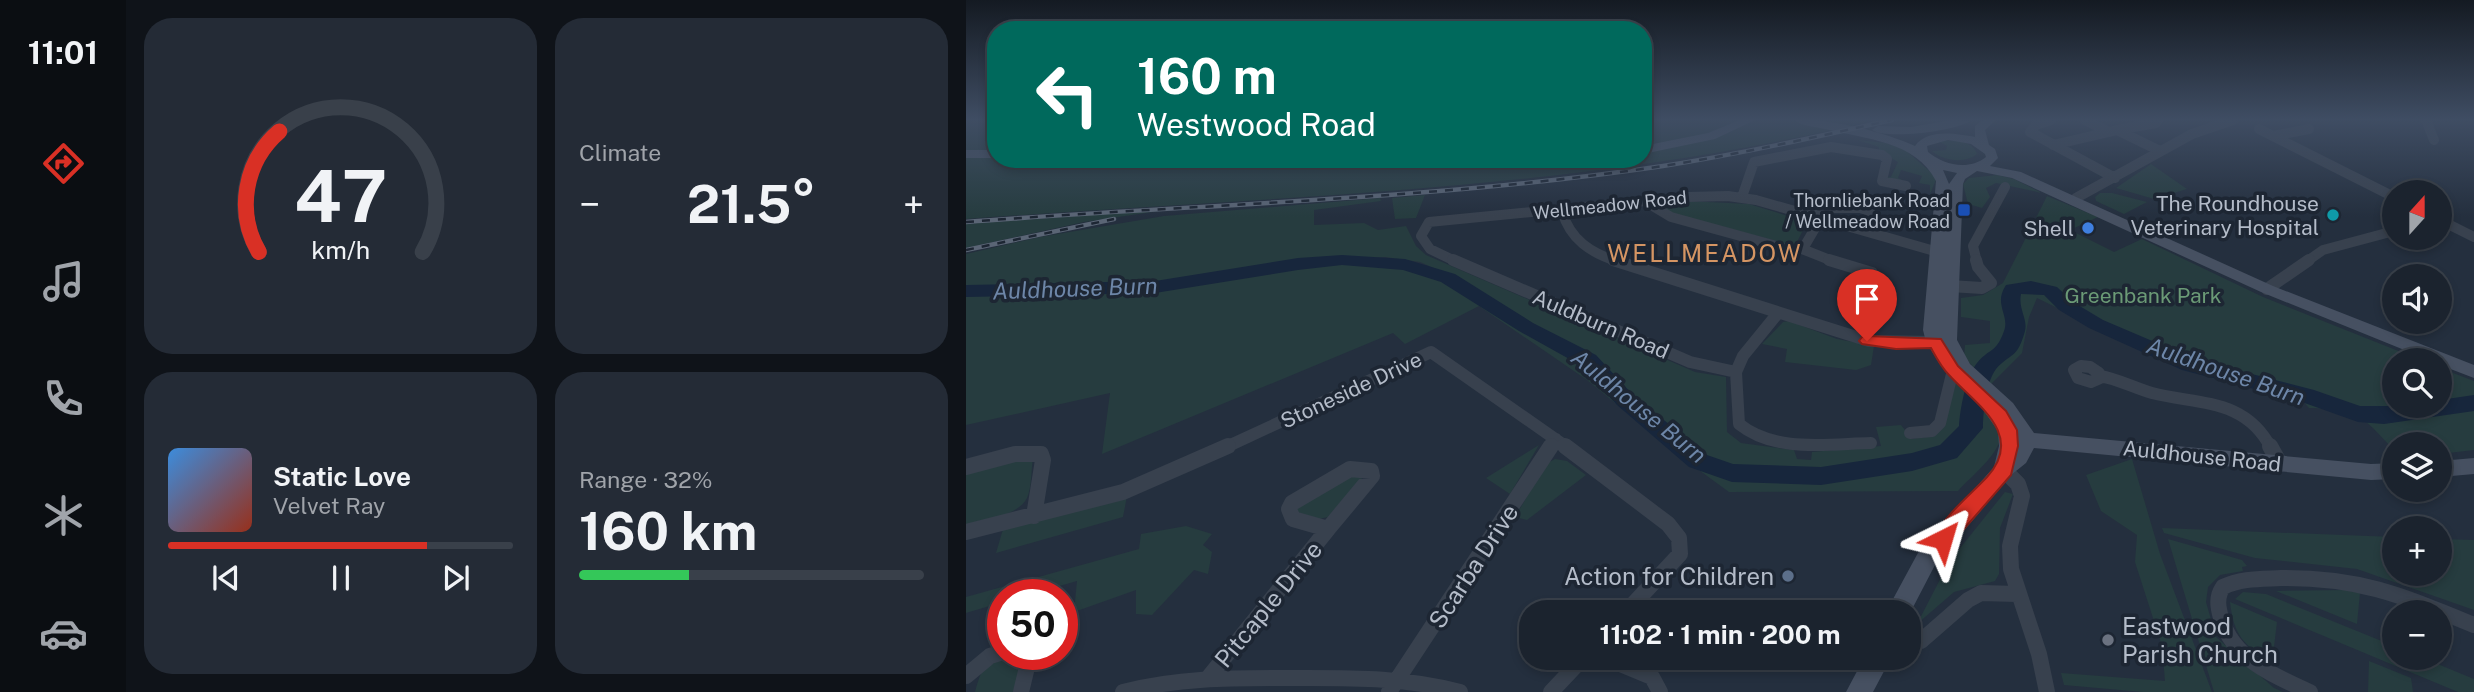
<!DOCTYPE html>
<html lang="en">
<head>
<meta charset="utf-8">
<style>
	body { margin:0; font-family:"Public Sans",sans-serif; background:#242b36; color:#f1f3f6; height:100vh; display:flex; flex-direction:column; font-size:26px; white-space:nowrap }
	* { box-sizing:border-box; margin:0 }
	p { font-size:23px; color:#a0a4aa }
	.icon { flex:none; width:38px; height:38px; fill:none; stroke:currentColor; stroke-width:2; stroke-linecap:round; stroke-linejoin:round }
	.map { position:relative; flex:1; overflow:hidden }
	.panel { display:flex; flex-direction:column; gap:18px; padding:18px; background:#0f1319; width:840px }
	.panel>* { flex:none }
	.hud { position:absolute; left:21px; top:21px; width:665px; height:147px; border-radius:28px; box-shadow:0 4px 10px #0003,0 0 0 2px #39404a; background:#00695c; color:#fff; overflow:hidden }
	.needle { width:46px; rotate:21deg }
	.buttons { position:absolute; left:1416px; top:180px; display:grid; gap:14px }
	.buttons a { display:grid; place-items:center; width:70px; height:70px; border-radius:50%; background:#1b232e; box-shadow:0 4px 10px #0003,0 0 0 2px #39404a; font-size:35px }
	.speed { position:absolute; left:21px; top:579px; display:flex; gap:14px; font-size:35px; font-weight:700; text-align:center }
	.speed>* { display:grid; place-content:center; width:91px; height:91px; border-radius:50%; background:#1b232e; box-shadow:0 4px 10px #0003,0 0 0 2px #39404a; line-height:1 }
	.speed .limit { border:10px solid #d22; background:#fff; color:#111 }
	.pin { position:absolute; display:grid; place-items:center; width:60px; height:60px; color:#fff; margin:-72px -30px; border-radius:50% 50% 50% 0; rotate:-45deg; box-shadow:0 0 7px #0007 }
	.pin .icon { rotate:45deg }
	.me { position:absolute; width:77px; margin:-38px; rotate:40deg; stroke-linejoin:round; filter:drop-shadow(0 0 5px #0008) }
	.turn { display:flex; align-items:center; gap:24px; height:147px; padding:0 35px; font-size:32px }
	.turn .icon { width:91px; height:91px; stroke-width:2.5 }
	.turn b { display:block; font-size:49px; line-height:60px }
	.big { font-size:52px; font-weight:700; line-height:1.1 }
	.panel .tile { flex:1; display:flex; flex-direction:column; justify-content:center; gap:10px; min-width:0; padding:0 24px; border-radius:28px; background:#242b36 }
	.panel .dial { align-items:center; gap:0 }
	.dial svg { height:182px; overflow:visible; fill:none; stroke:#39404a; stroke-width:7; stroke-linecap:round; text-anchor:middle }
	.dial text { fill:#f1f3f6; stroke:none }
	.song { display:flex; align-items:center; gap:21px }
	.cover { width:84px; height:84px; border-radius:10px; background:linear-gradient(135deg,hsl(210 70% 55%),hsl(10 70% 35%)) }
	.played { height:7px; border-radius:4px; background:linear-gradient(90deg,#d93025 75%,#39404a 75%) }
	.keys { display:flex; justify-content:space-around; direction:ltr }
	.heat { display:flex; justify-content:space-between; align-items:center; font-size:38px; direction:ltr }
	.charge { height:10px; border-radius:5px; background:linear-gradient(90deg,#34c759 32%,#39404a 0) }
	.panel .tiles { flex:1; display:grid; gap:18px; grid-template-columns:repeat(2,1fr) }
	.trip { position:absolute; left:553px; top:600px; width:402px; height:70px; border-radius:28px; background:#1b232e; box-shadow:0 4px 10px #0003,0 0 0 2px #39404a; font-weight:700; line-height:70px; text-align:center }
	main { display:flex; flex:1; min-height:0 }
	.menu { display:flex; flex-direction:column; width:126px; justify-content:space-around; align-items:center; background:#0b0e12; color:#a0a4aa }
	.menu .icon { width:49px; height:49px }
	.menu .selected { color:#d93025 }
	.menu b { font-size:32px; color:#f1f3f6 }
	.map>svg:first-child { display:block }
	.green { fill:#263c3f }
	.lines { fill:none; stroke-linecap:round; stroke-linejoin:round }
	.river { fill:#17263c; fill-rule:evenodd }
	.street-far2 { stroke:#38414e; stroke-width:10 }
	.street-far1 { stroke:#38414e; stroke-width:12 }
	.street { stroke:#38414e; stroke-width:16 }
	.secondary { fill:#465061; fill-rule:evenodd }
	.rail-casing { stroke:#5a6575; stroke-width:4.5 }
	.rail { stroke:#1d2633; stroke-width:2.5; stroke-dasharray:8; stroke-linecap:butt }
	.route { fill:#d93025; stroke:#8d1f18; stroke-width:2 }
	.transit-dot { fill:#1a4fb4; stroke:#1d2633; stroke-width:2.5 }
	.culture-dot { fill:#0f9aa8; stroke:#1d2633; stroke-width:2.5 }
	.shop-dot { fill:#3f7fe0; stroke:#1d2633; stroke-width:2.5 }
	.service-dot { fill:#5c6f8a; stroke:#1d2633; stroke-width:2.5 }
	.worship-dot { fill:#6b7280; stroke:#1d2633; stroke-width:2.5 }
	.labels { text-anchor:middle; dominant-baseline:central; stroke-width:7; stroke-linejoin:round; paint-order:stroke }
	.far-poi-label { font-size:18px; fill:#b4bcc9; stroke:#1d2633; text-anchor:end }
	.far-street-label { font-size:18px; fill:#b4bcc9; stroke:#1d2633 }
	.poi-label { font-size:21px; fill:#b4bcc9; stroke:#1d2633; text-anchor:end }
	.park-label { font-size:21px; fill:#6b9a76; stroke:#1d2633 }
	.street-label { font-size:21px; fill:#b4bcc9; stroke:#1d2633 }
	.water-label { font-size:23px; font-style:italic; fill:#6d86a8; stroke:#1d2633 }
	.quarter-label { font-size:24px; letter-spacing:2px; fill:#d59563; stroke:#1d2633 }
	.near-street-label { font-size:24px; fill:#b4bcc9; stroke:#1d2633 }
	.near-poi-label { font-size:24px; fill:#b4bcc9; stroke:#1d2633; text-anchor:end }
</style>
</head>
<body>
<main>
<nav class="menu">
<b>11:01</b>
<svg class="icon selected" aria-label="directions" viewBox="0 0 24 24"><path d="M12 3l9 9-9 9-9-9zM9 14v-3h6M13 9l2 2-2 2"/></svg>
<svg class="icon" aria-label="music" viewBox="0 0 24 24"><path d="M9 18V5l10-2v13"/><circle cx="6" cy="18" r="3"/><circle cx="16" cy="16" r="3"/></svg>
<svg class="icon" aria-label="phone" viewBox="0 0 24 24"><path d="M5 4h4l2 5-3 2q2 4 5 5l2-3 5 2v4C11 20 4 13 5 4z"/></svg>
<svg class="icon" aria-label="climate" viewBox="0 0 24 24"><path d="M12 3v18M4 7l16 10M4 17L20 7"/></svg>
<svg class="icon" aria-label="car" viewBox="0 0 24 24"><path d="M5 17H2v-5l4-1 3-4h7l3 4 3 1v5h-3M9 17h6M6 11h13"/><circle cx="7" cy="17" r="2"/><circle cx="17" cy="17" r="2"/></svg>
</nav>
<section class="panel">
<div class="tiles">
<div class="tile dial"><svg viewBox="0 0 100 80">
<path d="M14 69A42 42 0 1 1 86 69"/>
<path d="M14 69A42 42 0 0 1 23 16" stroke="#d93025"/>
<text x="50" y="56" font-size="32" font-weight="700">47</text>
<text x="50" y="72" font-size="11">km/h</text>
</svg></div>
<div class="tile"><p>Climate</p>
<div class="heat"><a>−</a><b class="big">21.5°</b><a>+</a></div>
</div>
<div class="tile">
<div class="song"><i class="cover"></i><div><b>Static Love</b><p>Velvet Ray</p></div></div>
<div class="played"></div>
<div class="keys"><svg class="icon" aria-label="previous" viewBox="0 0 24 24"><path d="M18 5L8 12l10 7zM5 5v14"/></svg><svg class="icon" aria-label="pause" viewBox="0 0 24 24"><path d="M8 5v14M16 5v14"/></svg><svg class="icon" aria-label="next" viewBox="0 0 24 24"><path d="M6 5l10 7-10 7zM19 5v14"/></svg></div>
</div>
<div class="tile"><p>Range · 32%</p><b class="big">160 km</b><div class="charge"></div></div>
</div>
</section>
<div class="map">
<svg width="1508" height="692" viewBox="0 0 1508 692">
	<rect width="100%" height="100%" fill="#242f3e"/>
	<path class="green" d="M0 120H30V159H677V120H909C611 193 304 196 0 219Z
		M892 140 921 143 938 149 968 175 970 180 964 194V185L953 183 956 176 935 170 932 178 938 181 919 177H925L932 162 913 151V147Z
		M979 140C991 141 1007 141 1011 154 999 164 977 161 966 151L980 150 981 146 972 141Z
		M1185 164 1221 189 1188 199 1150 188Z
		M1031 175 1048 179 1076 193 1030 183 1020 188 1024 197 1016 208 1002 204 997 184 1003 178Z
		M1134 193H1146L1181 202 1158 214 1130 201 1129 197Z
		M459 195 450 218 429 219 426 198Z
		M1081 196 1132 217 1104 230 1148 252 1176 239 1297 297 1455 360H1428V406H1474V368L1508 381V450L1474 454V444H1428V450C1395 415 1393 409 1343 408L1336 400 1313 392 1248 379 1191 357 1071 298 1063 317 1056 353 1024 385 998 357 999 345 1024 343V321L995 317V298L1017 295 1037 283Z
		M414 198 415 201 348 210V225L398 223 412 230 440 226 450 246 460 255 729 372 760 377 761 432 775 443 828 450 831 459 845 460 846 452 915 446 910 427 935 425 946 439 965 436 989 379C1000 389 1027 408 1033 420 1046 446 1008 473 992 491L763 492 726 465 734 456 677 409 621 356 497 281 454 262 419 257 293 267 192 284 104 289 0 288V254L74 237 198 216Z
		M722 201 783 204 841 222 829 246 705 213 694 206Z
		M207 209 118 222 0 248V224Z
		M403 264 441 269 484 282 624 368 658 404 719 455 716 458 621 380 513 306 439 344 427 333 136 454 144 393 0 425V292L111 293 190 289 354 265Z
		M823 321 871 339 908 346 905 365 890 370 819 362 821 349 796 344 817 322Z
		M573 445 544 494 520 478Z
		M58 458H67C65 470 66 487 61 498 52 516 18 520 0 525V473Z
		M589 459 601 461 620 475 561 520 549 517 580 464Z
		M1166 459 1194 554 1246 692H1177L1098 685 1095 673 1199 681 1196 646 1169 562 1171 535 1135 511 1120 475Z
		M383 473 397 477 362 517 353 519 331 512V507Z
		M1039 492 1047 494 1034 528 1033 574 1029 581 988 592 951 624 983 562Z
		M161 496 157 517 30 553 37 529Z
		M220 526 246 534 237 545 246 552 242 574 228 570 186 615 170 614V590L108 612 111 581 62 595H37V602L0 613V597L173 549 175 534Z
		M1196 528 1428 537V574H1474V539L1508 540V610L1391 569 1289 558 1198 533Z
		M1202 539 1276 560 1281 566 1276 567 1277 571 1254 575 1242 587 1240 602 1250 637 1308 688 1317 692H1248Z
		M1380 590 1394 593 1391 624 1310 591Z
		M1277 592 1300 594 1428 646V658H1457L1508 679V692H1492L1269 599Z
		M1264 602 1311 622 1306 663C1277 644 1268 636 1264 602Z
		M44 655 54 657V669L47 692H9C16 667 18 662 44 655Z
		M1403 661 1445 678 1447 692H1402Z"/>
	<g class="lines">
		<path class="river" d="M376 255 439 259 489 274 567 323 630 355 667 395 741 455 767 464 855 467 946 453 974 445 993 426C994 409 1000 376 1011 363 1023 348 1030 354 1038 331 1044 315 1027 305 1040 285L1065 281 1091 287 1107 302 1137 320 1231 360 1348 390 1394 406H1474V400L1508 395V411L1418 424 1392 422 1333 401 1216 370 1123 328 1093 310 1078 295 1055 294C1052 309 1062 319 1059 331 1051 360 1045 352 1030 369 1020 382 1017 413 1017 428L991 458 946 471 855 485 766 482 723 467 651 405 614 365 553 331 475 282 437 270 376 265 332 270 189 293 0 297V285L189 281 332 258Z"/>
		<path class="street-far2" d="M1085 120 1070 125 1064 132 1149 178
			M1119 120 1143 132 1151 130 1194 151
			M1460 120 1468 140
			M1293 129 1428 197
			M1151 130 1190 123 1192 120
			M1307 136 1343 129
			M1087 145 1143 132
			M776 197 788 162 865 147 916 155 921 159 916 181 940 186
			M1110 198 1226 134 1267 120
			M680 202 705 217 829 251 838 247 855 218
			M838 208H894L904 211 905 214 892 229
			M596 211C604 240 625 253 653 262
			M1474 220 1508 237
			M836 249 869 262
			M491 262 464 249 455 236 463 222 721 197 762 196 790 200 979 254
			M1011 262 1007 246 1039 187
			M1340 262 1357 250 1428 231"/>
		<path class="street-far1" d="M487 260 724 362 770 372 777 356 812 313
			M647 260 903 341 969 342
			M863 260 906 273
			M984 286 1016 288 1025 283 1012 267 1010 260
			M1301 289 1343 260
			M1115 366 1124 367 1133 373 1134 378 1125 382 1112 378 1108 370Z
			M770 372 773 424C809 453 861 444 905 443
			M1134 376C1152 379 1168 388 1186 393 1233 405 1279 398 1305 448
			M944 433 966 431 974 423 987 370
			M258 448 465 352 602 448
			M584 448 590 439"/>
		<path class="street" d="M599 446 702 524 713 538 714 554 660 612
			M1304 446 1314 464
			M0 467 49 454H75L77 460 68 516
			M384 469 405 471 406 476 362 529 327 519 323 509 326 503Z
			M1038 470 1052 484 1056 496 1044 546 1045 569 1073 654 1081 692
			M0 532 157 492 262 446
			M943 641H955L1002 600 1015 593 1051 594
			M640 658 686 677 694 692
			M0 676 24 656 37 652
			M242 678 362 529
			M55 692 62 663 61 654
			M157 692C214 677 270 678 328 678 385 678 439 677 494 692
			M423 692 585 446
			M585 692 617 658
			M1344 692C1308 676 1267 659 1255 618 1252 607 1250 597 1257 587 1275 578 1296 579 1315 578 1394 577 1437 596 1508 625"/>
		<path class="secondary" d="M774 120H789L749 139 677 154V146L742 133Z
			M828 120C862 118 918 132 949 146 962 128 991 134 1009 137V126L1017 120H1030L1019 130 1023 145 1029 149 1032 158 1024 166 1055 172 1307 286 1508 365V378L1474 365V360H1463L1295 292 1046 178 1011 171 999 179 997 184 991 340 1004 364 1047 403 1068 433 1405 464 1428 463V479L1405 480 1068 448 1060 463 1045 475 969 565 943 615 920 612 953 551 1028 467 1033 446 1032 431 1013 404 1019 399 987 366H975L960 342 957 330 970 181C950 141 899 139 859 129 849 127 836 126 828 120ZM982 140 1005 144 1019 154 1020 157C1002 171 978 165 962 152L961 146ZM977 170 991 173 983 184Z
			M986 120 1004 121C990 131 920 140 906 130L912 126 945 127Z
			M0 150H30V158H0Z
			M1508 458V474L1474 477V461Z
			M898 658H925L907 692H880Z"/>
		<defs>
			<path id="rail" d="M0 222C232 204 467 200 697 166 774 154 850 137 926 120
				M0 250 148 219"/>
		</defs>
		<use href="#rail" class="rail-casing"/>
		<use href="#rail" class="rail"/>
	</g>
	<linearGradient id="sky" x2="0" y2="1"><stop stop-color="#141a22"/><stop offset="0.55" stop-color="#3f4d63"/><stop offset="1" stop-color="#3f4d63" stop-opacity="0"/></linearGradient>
	<rect width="1508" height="217" fill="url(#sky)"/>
	<path class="route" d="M901 336 975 339 992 366 1040 411 1051 430 1052 446 1045 475 984 545 977 547 970 545 967 539C978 516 1003 496 1021 477 1060 434 1009 404 983 375 975 367 970 357 965 348L930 349 896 344 893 341 896 337Z"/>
	<rect class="transit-dot" x="991" y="203" width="14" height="14" rx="3.5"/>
	<circle class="culture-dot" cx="1367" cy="215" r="7"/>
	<circle class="shop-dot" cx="1122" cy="228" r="7"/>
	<circle class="service-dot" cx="822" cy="576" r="7"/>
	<circle class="worship-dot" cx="1142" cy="640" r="7"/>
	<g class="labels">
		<g class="far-poi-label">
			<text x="984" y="200">Thornliebank Road<tspan x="984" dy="21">/ Wellmeadow Road</tspan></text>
		</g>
		<g class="far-street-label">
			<text transform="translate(644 205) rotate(-6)">Wellmeadow Road</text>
		</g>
		<g class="poi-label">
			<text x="1353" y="203">The Roundhouse<tspan x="1353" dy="24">Veterinary Hospital</tspan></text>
			<text x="1108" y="228">Shell</text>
		</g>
		<g class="park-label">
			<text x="1177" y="295">Greenbank Park</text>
		</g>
		<g class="street-label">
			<text transform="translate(635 324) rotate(23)">Auldburn Road</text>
			<text transform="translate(385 390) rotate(-25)">Stoneside Drive</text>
			<text transform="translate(1236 456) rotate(6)">Auldhouse Road</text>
		</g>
		<g class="water-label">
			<text transform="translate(109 288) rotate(-2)">Auldhouse Burn</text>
			<text transform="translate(1260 371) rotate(19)">Auldhouse Burn</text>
			<text transform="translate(673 406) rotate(39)">Auldhouse Burn</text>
		</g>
		<g class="quarter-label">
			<text x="739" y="253">WELLMEADOW</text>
		</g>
		<g class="near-street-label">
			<text transform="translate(507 566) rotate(-57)">Scarba Drive</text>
			<text transform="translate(302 604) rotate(-51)">Pitcaple Drive</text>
		</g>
		<g class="near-poi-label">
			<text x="808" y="576">Action for Children</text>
			<text x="1156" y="626" text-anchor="start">Eastwood<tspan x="1156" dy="28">Parish Church</tspan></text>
		</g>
	</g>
</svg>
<div class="buttons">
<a><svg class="needle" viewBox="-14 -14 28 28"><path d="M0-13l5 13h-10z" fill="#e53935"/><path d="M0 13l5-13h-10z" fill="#a0a4aa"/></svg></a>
<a><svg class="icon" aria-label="sound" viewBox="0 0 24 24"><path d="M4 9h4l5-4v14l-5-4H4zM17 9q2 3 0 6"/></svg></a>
<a><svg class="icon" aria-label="search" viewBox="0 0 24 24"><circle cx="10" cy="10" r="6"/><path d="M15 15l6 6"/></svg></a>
<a><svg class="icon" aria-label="layers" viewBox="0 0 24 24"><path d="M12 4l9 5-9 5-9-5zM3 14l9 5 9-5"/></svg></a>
<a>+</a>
<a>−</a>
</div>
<div class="speed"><div class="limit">50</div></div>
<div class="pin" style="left:901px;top:341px;background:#d93025"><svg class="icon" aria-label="arrive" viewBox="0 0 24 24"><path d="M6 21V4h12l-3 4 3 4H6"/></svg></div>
<svg class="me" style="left:977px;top:539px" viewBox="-20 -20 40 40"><path d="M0-17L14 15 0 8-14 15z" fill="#d93025" stroke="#fff" stroke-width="4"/></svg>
<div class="trip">11:02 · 1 min · 200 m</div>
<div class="hud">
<div class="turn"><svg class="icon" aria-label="left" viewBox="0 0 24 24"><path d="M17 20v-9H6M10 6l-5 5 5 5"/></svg><div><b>160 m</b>Westwood Road</div></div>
</div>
</div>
</main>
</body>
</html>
